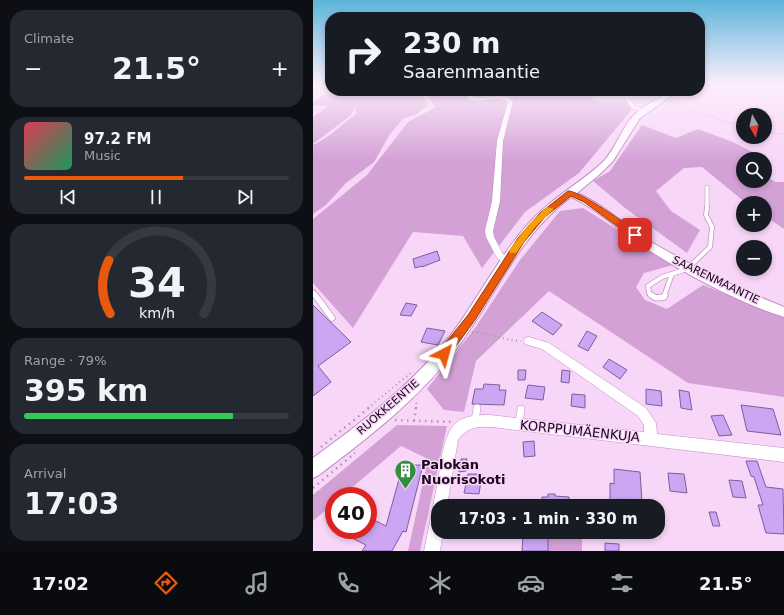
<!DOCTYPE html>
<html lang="en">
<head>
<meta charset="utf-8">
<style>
	body { margin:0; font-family:"DejaVu Sans",sans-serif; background:#242831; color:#f1f3f6; height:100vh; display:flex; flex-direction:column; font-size:15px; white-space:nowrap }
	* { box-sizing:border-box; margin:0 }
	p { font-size:13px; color:#9ea1a6 }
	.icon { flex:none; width:22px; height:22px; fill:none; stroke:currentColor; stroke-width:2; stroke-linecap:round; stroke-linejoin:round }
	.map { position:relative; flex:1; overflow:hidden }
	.side { display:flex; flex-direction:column; gap:10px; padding:10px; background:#0d0f14; width:313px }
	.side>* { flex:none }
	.top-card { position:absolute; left:12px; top:12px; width:380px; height:84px; border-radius:16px; box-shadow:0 2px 6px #0003; background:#171b24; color:#f1f3f6; overflow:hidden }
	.needle { width:26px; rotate:171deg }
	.buttons { position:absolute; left:423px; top:108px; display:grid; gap:8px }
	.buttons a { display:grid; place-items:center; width:36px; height:36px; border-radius:50%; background:#171b24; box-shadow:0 2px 6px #0003; font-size:20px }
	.speed { position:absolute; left:12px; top:487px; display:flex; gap:8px; font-size:20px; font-weight:700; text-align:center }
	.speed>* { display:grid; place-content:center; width:52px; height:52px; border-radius:50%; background:#171b24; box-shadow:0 2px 6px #0003; line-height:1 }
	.speed .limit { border:6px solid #d22; background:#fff; color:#111 }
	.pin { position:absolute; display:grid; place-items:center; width:34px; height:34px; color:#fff; margin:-17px; border-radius:8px; box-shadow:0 2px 6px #0006 }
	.me { position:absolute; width:44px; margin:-22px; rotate:39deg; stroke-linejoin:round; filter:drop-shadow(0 0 3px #0008) }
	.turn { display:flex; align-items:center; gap:14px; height:84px; padding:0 12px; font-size:18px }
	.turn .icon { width:52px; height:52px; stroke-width:2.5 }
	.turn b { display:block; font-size:28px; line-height:34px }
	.big { font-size:30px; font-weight:700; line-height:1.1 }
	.side .card { flex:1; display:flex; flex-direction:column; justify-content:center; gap:6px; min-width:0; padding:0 14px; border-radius:16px; background:#242831 }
	.side .dial { align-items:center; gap:0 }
	.dial svg { height:104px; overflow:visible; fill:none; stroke:#363941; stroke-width:7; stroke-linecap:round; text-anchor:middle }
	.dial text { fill:#f1f3f6; stroke:none }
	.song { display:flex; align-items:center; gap:12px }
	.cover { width:48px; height:48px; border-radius:6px; background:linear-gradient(135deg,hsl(350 70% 55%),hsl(150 70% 35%)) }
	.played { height:4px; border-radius:2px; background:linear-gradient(90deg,#ea580c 60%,#363941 60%) }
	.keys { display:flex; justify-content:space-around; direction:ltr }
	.heat { display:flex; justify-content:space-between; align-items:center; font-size:22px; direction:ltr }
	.charge { height:6px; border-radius:3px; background:linear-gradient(90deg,#34c759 79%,#363941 0) }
	.trip { position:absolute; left:118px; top:499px; width:234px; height:40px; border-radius:16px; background:#171b24; box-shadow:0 2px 6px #0003; font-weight:700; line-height:40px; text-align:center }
	.tab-bar { display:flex; height:64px; justify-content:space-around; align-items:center; background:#090b0e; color:#9ea1a6 }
	.tab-bar .icon { width:28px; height:28px }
	.tab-bar .active { color:#ea580c }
	.tab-bar b { font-size:18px; color:#f1f3f6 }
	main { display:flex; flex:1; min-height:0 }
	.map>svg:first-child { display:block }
	.green { fill:#d4a1d6 }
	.building { fill:#caa6f3; stroke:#7c5f9c }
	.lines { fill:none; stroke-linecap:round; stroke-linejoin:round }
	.lane-far3-casing { stroke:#c38dc5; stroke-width:4.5 }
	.lane-far2-casing { stroke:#c38dc5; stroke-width:5.5 }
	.lane-far1-casing { stroke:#c38dc5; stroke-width:7 }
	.lane-casing { stroke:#c38dc5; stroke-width:8 }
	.street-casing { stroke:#c38dc5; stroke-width:1 }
	.secondary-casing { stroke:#c38dc5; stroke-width:2 }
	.path-far2 { stroke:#af92af; stroke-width:1; stroke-dasharray:0.5 1.5; stroke-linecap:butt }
	.path-far1 { stroke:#af92af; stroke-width:2; stroke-dasharray:1 3.5; stroke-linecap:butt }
	.path { stroke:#af92af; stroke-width:2.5; stroke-dasharray:1.5 4.5; stroke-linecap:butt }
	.lane-far3 { stroke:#fff; stroke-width:3.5 }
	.lane-far2 { stroke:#fff; stroke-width:4 }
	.lane-far1 { stroke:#fff; stroke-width:5.5 }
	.lane { stroke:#fff; stroke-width:7 }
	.street { fill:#fff; fill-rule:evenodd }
	.secondary { fill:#fff; fill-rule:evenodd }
	.route { fill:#ea580c; stroke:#983908 }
	.slow { fill:#f59e0b }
	.labels { text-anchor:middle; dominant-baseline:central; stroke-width:3; stroke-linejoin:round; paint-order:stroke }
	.street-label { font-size:11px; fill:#1b071c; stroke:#f8d6f8 }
	.near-street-label { font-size:13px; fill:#1b071c; stroke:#f8d6f8 }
	.near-poi-label { font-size:13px; font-weight:bold; fill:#1b071c; stroke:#f8d6f8; text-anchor:start }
</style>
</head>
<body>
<main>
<section class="side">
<div class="card"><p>Climate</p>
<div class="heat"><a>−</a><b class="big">21.5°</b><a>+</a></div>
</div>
<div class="card">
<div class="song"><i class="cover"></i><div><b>97.2 FM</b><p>Music</p></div></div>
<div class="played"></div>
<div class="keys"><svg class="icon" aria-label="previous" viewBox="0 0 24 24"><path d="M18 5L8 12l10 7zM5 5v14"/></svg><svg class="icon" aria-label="pause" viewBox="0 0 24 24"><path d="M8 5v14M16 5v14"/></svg><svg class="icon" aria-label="next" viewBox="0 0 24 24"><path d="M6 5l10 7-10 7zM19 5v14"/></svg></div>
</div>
<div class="card dial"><svg viewBox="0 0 100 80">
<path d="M14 69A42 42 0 1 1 86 69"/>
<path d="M14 69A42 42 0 0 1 13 28" stroke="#ea580c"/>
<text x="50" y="56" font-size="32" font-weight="700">34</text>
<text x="50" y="72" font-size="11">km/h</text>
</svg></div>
<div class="card"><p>Range · 79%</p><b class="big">395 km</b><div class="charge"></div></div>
<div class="card"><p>Arrival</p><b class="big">17:03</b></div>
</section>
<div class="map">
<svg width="471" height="551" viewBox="0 0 471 551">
	<rect width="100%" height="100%" fill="#f8d6f8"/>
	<path class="green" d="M38 91H62L59 94 63 91C79 91 108 85 115 105L104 114 90 119 77 134 61 162 33 183 13 205 0 214V145C16 138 29 124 43 114V111L42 110 43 106 37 116 0 144V117L15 106 0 105V103L12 94 32 95Z
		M110 91H275L281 101 315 102 320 108 266 173 212 212 169 268 150 236 100 232 40 328 0 283V219L54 175 95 122 123 107Z
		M329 125 363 138 385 129 420 142 447 156 449 159H430V181H452V165L455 170 453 176 462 182H471V229L452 216V203H433L389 167 371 168 343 191 358 211 387 230 374 253 312 208 280 181 297 171Z
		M270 208 360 265 331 273 323 287 332 300 354 309 390 285 471 318V397L375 383 236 291 163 361 151 412 131 410 114 389 162 328 207 260 247 211Z
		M84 425 134 426 107 551H95L115 459 88 446 29 496H21V503L0 521V495Z
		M253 532H269V551H235V536H249Z"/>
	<path class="building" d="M124 251 127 260 109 267V266L102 268 100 259Z
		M93 303 104 305 98 316 87 315Z
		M0 305 38 342 5 366 18 382 0 396Z
		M229 312 249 325 240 335 219 321Z
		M114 328 132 331 125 345 108 342Z
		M274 331 284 336 275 351 265 346Z
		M296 359 314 370 307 379 290 367Z
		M205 370H213L212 380H205Z
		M249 370 257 371 256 383 248 382Z
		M171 384 187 385 186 390H193L191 405 159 404 162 389H170Z
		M215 385 232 387 230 400 212 398Z
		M333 389 348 391 349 406 333 404Z
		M366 390 376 392 379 410 368 408Z
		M259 394 272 395V408L258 406Z
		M428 405 460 409 468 435 434 431Z
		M410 415 419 435 406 436 398 416Z
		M221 441 222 456 211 457 210 442Z
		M148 459H154L153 471 146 472Z
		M433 461H444L453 487 470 489 471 534 453 533 445 505H450L441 477 438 476Z
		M90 465H110L93 532 90 531 79 551H49L53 545 22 530H55V517L73 526Z
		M301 469 327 472 329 502 310 499V504L297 502V483L301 484Z
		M355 473 371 474 374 493 357 491Z
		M155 474H169L166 494 151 493Z
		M416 480 429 481 433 498 420 497Z
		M235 494H242V496L256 497 257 506H229V497H235Z
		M396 512H403L407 526H400Z
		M210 535 235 536V551H209Z
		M292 543 306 544V551H292Z"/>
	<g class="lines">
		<defs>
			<path id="lane-far3" d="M394 187V208"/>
			<path id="lane-far2" d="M0 292 3 296
				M340 296 336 293 335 286 349 277 374 269 397 247 399 227 393 215 394 207
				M351 296 359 274"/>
			<path id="lane-far1" d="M2 295 19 318
				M338 295 343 298 351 297 352 295"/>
			<path id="lane" d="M162 421 164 408
				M206 423 208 409"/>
			<path id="street" d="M15 86H17V89L0 102V99Z
				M152 91H156L160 97 163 98C176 99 189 92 200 101L190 141 187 201 180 231 181 237 190 254 198 261 194 264 184 258 173 237 172 231 179 201 184 141 195 102C184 94 169 104 156 99Z
				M307 91H311L322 106 331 110V112L318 108Z
				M216 337 236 343 333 408 343 423 344 434 471 448V462L187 428C170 426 155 425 145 440L134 506H125V532H130L127 551H111L118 517 120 512 122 511 120 506C123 491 126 476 128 460 135 427 140 414 177 415L331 432V425L325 416 229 349 212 344 211 341 212 338Z"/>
			<path id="secondary" d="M358 91H365L327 118 300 161 287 174 264 193C292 205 314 227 340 243 382 268 426 289 471 307V317C422 301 374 275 331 247 306 231 285 209 258 197 203 238 184 295 144 348 106 399 56 437 6 475L0 478V458C48 423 96 387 134 340 163 303 184 259 215 224 237 199 266 184 290 162 303 148 308 129 321 115 331 104 346 99 358 91Z"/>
		</defs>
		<use href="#lane-far3" class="lane-far3-casing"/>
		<use href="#lane-far2" class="lane-far2-casing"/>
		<use href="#lane-far1" class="lane-far1-casing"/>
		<use href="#lane" class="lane-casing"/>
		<use href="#street" class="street-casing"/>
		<use href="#secondary" class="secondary-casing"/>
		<path class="path-far2" d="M450 84 452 86
			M235 91 283 118 290 129 305 133
			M328 91 344 95
			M356 101 410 121 430 126
			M26 118 54 91
			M0 124 44 91
			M452 131 471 135"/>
		<path class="path-far1" d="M159 332C177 334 190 340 208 341
			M55 408 99 372
			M103 408 104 399"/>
		<path class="path" d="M82 420 140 422
			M101 421 103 407
			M8 447 57 407
			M0 488 42 453"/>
		<use href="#lane-far3" class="lane-far3"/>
		<use href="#lane-far2" class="lane-far2"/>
		<use href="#lane-far1" class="lane-far1"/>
		<use href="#lane" class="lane"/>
		<use href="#street" class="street"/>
		<use href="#secondary" class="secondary"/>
	</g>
	<linearGradient id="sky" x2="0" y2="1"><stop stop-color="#5cb5da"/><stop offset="0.52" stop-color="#fcedfc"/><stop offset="1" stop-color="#fcedfc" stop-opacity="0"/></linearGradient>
	<rect width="471" height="161" fill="url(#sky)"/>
	<path class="route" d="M255 191C265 190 318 226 326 235L324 237H319L271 202 258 196 232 217 211 242 162 320 135 357H127L126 354 127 350 155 315 205 238 227 213Z"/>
	<path class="slow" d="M234 207 241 209 222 227 203 253H197V249L217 223Z"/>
	<defs>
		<symbol id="building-pin" viewBox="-11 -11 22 30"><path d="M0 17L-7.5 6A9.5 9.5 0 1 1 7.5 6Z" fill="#348e3f" stroke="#f8d6f8"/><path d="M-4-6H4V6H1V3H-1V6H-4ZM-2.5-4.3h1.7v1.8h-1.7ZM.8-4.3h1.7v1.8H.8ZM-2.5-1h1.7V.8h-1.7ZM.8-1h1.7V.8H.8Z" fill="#fff"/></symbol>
	</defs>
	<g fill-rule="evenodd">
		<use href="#building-pin" x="80" y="458" width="25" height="34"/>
	</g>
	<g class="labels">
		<g class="street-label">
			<text transform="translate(403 280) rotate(26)">SAARENMAANTIE</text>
			<text transform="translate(75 407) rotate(-41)">RUOKKEENTIE</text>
		</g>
		<g class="near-street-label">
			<text transform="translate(267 431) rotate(6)">KORPPUMÄENKUJA</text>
		</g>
		<g class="near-poi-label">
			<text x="108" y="464">Palokan<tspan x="108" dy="15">Nuorisokoti</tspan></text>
		</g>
	</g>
</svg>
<div class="buttons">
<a><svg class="needle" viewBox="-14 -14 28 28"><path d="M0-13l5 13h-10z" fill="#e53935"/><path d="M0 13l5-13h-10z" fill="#9ea1a6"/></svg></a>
<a><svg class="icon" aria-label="search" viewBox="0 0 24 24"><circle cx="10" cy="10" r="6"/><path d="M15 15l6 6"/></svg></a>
<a>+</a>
<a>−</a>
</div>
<div class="speed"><div class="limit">40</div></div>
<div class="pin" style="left:322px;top:235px;background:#d93025"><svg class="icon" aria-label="arrive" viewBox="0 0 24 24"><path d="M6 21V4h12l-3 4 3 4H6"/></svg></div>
<svg class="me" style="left:131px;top:354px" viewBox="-20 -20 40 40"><path d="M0-17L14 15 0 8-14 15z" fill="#ea580c" stroke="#fff" stroke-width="4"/></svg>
<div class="trip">17:03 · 1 min · 330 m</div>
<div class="top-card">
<div class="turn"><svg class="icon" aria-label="right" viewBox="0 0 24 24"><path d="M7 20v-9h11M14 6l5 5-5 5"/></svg><div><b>230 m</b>Saarenmaantie</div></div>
</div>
</div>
</main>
<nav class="tab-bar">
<b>17:02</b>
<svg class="icon active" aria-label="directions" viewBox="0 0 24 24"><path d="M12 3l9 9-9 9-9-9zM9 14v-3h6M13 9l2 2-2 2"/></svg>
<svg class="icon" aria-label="music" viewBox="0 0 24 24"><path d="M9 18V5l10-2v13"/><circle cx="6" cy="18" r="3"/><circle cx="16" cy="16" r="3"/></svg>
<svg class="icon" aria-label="phone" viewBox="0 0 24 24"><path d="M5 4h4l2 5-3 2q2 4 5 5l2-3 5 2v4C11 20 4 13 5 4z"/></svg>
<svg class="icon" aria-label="climate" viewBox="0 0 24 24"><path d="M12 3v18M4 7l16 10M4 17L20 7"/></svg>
<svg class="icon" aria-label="car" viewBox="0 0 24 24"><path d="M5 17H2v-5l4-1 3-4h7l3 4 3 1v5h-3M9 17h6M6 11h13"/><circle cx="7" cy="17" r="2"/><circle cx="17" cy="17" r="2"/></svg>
<svg class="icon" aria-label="filters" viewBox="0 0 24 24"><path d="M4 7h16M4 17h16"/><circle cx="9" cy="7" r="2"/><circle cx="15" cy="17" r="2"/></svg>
<b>21.5°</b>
</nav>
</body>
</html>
